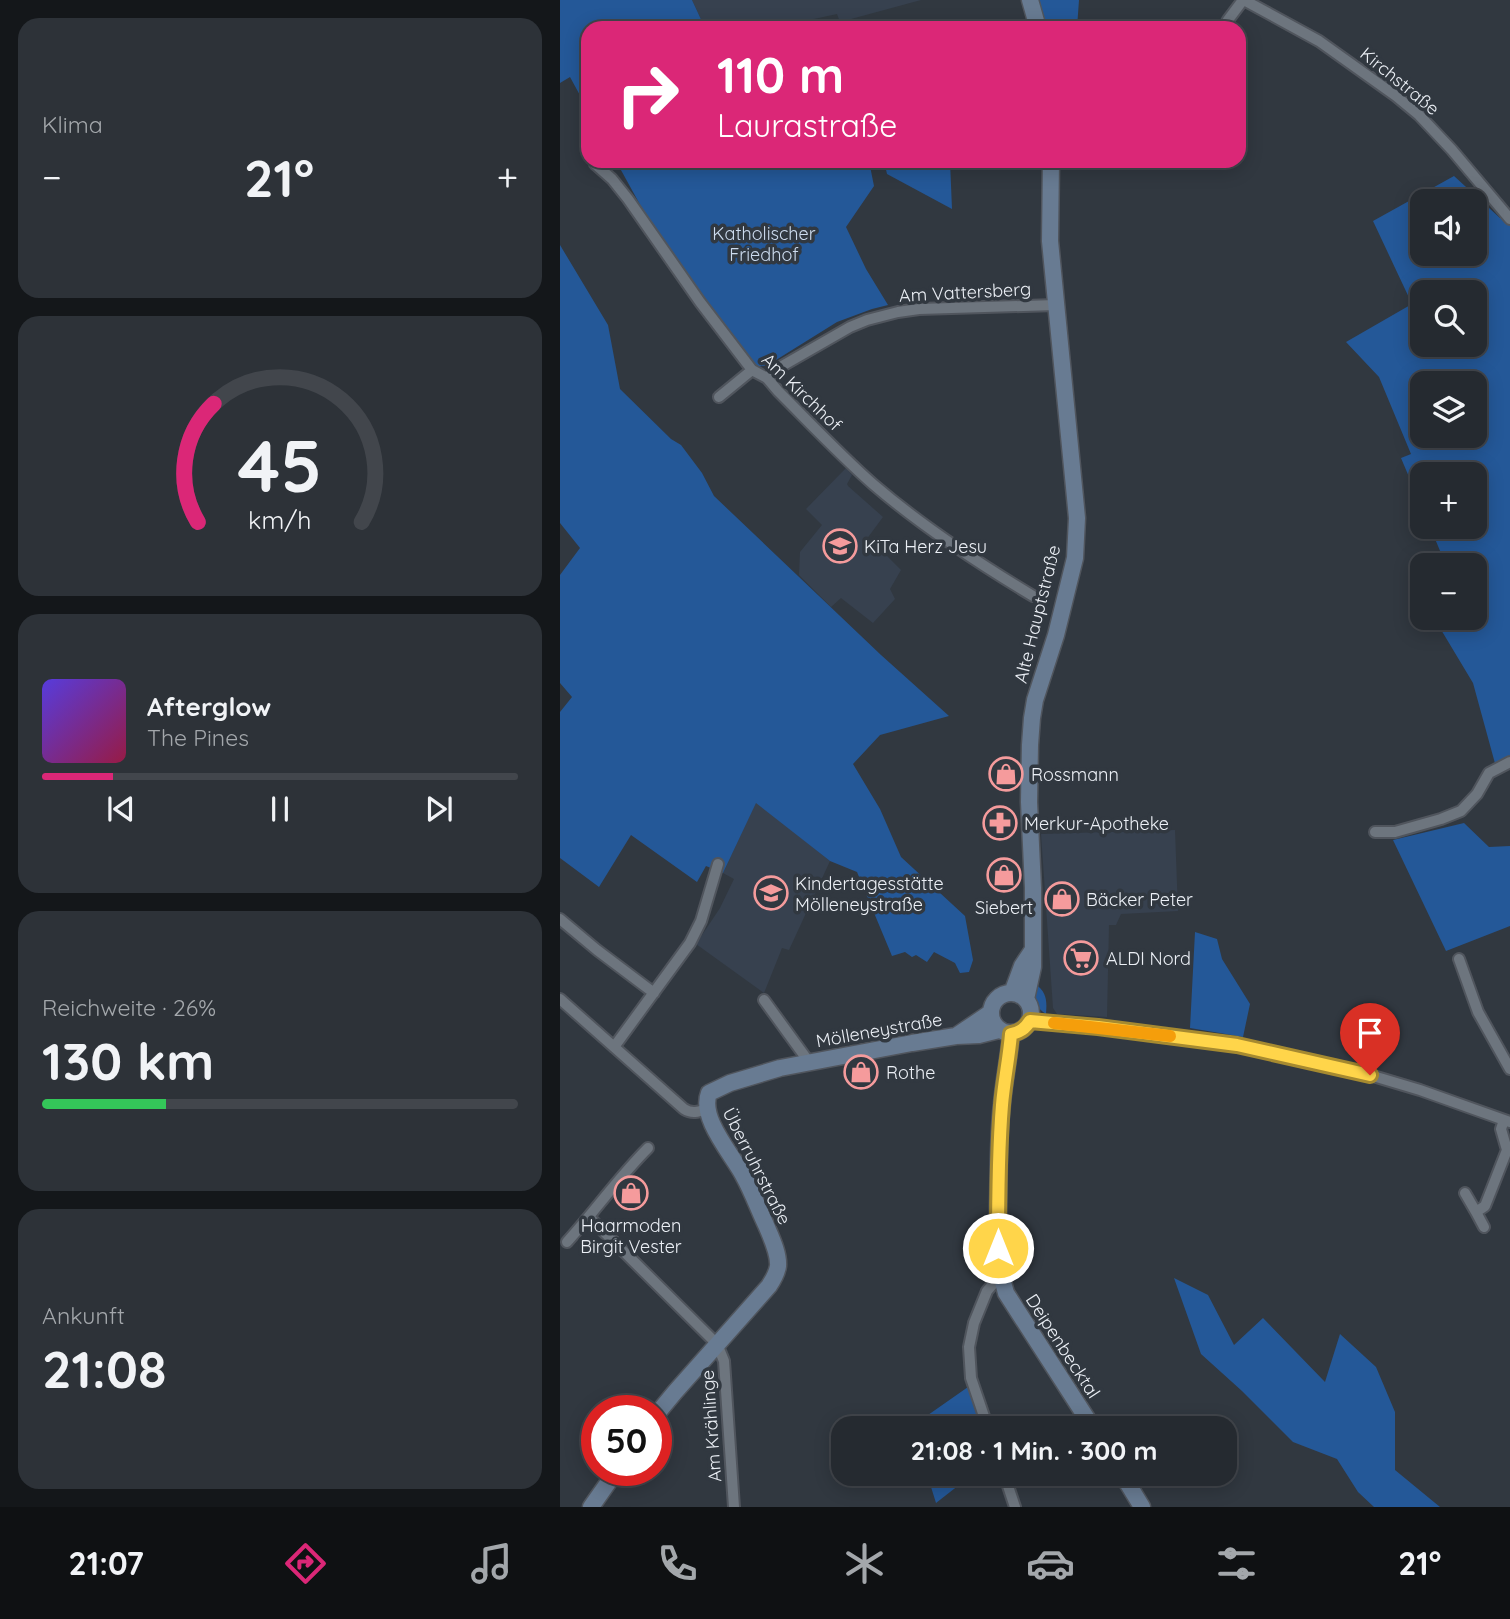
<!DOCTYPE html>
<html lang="de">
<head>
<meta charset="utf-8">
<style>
	body { margin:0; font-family:Quicksand,sans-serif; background:#2d3238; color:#f1f3f6; height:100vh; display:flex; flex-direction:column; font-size:26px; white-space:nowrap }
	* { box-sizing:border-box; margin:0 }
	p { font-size:23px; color:#a3a7ab }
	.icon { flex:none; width:38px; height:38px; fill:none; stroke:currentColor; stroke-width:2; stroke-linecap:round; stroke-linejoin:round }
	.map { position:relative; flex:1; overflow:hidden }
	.side { display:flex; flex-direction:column; gap:18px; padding:18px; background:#14171a; width:560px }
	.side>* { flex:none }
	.banner { position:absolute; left:21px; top:21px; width:665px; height:147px; border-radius:21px; box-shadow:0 4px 18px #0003,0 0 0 2px #42464c; background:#db2777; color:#fff; overflow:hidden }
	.tools { position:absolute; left:850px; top:189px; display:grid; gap:14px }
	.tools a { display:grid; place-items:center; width:77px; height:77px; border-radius:14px; background:#252a30; box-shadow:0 4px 18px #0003,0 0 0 2px #42464c; font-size:35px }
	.speed { position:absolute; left:21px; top:1395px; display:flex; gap:14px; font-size:35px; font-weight:700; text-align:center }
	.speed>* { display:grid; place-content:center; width:91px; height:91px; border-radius:50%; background:#252a30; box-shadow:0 4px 18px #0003,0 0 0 2px #42464c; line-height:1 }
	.speed .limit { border:10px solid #d22; background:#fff; color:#111 }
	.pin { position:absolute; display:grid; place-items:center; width:60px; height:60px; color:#fff; margin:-72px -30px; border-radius:50% 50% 50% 0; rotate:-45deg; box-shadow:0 0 7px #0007 }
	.pin .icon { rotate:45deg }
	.me { position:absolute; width:77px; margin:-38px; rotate:0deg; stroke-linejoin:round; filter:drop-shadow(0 0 5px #0008) }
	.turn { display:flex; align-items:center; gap:24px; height:147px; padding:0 21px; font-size:32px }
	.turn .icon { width:91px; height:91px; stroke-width:2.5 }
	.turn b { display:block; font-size:49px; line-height:60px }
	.big { font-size:52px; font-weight:800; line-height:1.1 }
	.side .card { flex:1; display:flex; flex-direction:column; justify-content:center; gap:10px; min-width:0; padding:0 24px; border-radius:21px; background:#2d3238 }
	.side .dial { align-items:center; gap:0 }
	.dial svg { height:182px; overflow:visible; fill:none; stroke:#42464c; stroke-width:7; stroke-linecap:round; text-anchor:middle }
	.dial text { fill:#f1f3f6; stroke:none }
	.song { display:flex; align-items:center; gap:21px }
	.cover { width:84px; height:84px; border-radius:10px; background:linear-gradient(135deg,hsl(250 70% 55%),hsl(340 70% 35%)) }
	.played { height:7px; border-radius:4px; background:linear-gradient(90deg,#db2777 15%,#42464c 15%) }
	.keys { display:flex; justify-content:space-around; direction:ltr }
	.heat { display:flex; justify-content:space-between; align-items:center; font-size:38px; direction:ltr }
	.charge { height:10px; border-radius:5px; background:linear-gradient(90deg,#34c759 26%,#42464c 0) }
	.trip { position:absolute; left:271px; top:1416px; width:406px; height:70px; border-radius:21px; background:#252a30; box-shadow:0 4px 18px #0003,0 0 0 2px #42464c; font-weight:800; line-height:70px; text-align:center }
	.tabs { display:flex; height:112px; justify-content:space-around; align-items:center; background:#0f1113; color:#a3a7ab }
	.tabs .icon { width:49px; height:49px }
	.tabs .on { color:#db2777 }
	.tabs b { font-size:32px; color:#f1f3f6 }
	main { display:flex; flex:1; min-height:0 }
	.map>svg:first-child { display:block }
	.built { fill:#37414f }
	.green { fill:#245898; fill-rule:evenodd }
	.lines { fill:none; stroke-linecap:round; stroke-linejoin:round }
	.minor-casing { stroke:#50555d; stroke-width:14 }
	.secondary-casing { stroke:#50555d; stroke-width:19 }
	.minor { stroke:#6d757e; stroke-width:10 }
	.secondary { stroke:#687b92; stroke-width:16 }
	.route-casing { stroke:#a68a30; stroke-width:18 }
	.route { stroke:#ffd54a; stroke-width:12 }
	.slow { stroke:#f59e0b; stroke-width:12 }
	.labels { text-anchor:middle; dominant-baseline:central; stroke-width:7; stroke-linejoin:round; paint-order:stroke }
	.street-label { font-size:18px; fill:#ebeff5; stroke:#313840 }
	.park-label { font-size:18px; fill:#ccdbee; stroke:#313840 }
	.poi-label { font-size:18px; fill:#ebeff5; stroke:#313840; text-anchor:start }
</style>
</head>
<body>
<main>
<section class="side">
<div class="card"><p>Klima</p>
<div class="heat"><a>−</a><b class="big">21°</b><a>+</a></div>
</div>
<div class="card dial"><svg viewBox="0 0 100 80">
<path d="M14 69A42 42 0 1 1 86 69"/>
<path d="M14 69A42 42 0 0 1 21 17" stroke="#db2777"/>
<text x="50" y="56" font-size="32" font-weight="700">45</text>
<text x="50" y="72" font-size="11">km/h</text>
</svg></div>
<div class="card">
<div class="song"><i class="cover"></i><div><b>Afterglow</b><p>The Pines</p></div></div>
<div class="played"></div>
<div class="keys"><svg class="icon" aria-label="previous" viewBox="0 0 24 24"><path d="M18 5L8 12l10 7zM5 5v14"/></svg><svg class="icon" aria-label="pause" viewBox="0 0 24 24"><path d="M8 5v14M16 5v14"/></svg><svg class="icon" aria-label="next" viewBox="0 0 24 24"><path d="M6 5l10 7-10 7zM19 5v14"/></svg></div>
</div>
<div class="card"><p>Reichweite · 26%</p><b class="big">130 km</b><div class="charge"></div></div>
<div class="card"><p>Ankunft</p><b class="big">21:08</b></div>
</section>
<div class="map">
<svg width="950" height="1507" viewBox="0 0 950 1507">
	<rect width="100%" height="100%" fill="#313840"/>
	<path class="built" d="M132 0H361L280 22 277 14 212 28H145Z
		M286 468 292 475 287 484 288 486 323 517 306 540 323 552 341 570 330 589 335 599 313 623 281 598 271 607 239 575 240 552 262 525 246 509Z
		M196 802 270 861 229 950 222 948 204 993 136 944 160 908 174 879 163 873Z
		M615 830 618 911 561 914 556 925H549L547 1017 497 1014 493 1008 481 834Z"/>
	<path class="green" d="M0 0H132L145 28H28V110L10 77 0 83Z
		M471 0H519L517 28H479Z
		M56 161H309L314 186 286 227 306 269 328 305 312 309 277 322 208 365 196 367 137 293 89 221Z
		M324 161H390L392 209 327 174Z
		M894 176 940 218 950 216V759L936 767 913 683 874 618H915V565H886L870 527H915V474H863V510L841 458 851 454 819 377 786 342 852 304 813 221ZM863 201H915V254H863ZM863 292H915V345H863ZM863 383H915V436H863Z
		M0 245 48 325 60 389 111 439 121 445 142 473 154 496 321 655 389 716 320 735 293 764 320 809 341 857 405 916 413 960 409 972 400 973 395 963 374 952 367 962 356 955 352 957 345 952 332 956 297 872 270 861 196 803 163 873 146 866 137 882 71 835 39 887 0 858V712L12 697 0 683V575L20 548 0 523Z
		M904 823 929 847 950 846V926L886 951 833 840Z
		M635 932 657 939 662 959 690 1004 683 1037 630 1028Z
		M475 984C487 992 487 1001 486 1014 474 1007 474 997 475 984Z
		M614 1278 648 1295 674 1345 703 1318 765 1382 780 1334 816 1367 835 1412V1470L880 1507H814L798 1492 777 1459 733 1442 682 1391 641 1354Z
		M408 1387 422 1428H356L368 1415Z
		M367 1474H413L376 1503Z"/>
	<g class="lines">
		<defs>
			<path id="minor" d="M684 0 759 41 836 96 859 115 892 150 950 219
				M664 28 668 20 683 0
				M35 164 52 179 68 199 140 302 192 370 207 378 218 391C250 423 281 456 314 485 363 527 418 563 473 596
				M207 378 215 370 290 327 307 320 338 312 359 309 496 305
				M159 397 192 370
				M815 832H835L881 819 901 811 917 794 929 773 950 762
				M0 919 37 950 94 993
				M899 959 918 1012 950 1069
				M0 999 124 1109C132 1114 138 1112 147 1109
				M204 1000 249 1062
				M470 1021 538 1027 677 1045 793 1070 860 1090 950 1122
				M54 1047 130 943 141 921 158 864
				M905 1193 916 1212
				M29 1217 157 1344 164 1361 174 1507
				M924 1227 916 1212 925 1206 947 1150 941 1129 944 1120
				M7 1242C35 1211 59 1177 88 1148
				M428 1428 411 1378 409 1347 414 1323 427 1291 440 1276
				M444 1474 455 1507"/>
			<path id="secondary" d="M470 0 478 28
				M431 1013a20 20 0 1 1 40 0a20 20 0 1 1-40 0Z
				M452 993 462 966 472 951
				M466 999 473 967V888L469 802 470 745 472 718 475 700 496 635 515 558 517 518 490 241 491 161
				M451 1034C449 1058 444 1080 442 1104 438 1138 439 1173 438 1207 438 1236 437 1265 446 1293L533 1428
				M396 1036 430 1013
				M96 1415 115 1392 209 1286C213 1280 217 1273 218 1266 219 1253 211 1237 206 1225 198 1208 192 1191 183 1175 172 1154 139 1118 149 1093L170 1083 220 1068 352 1043 396 1036 419 1035 439 1030
				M562 1474 582 1507
				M31 1507 57 1470"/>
		</defs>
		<use href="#minor" class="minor-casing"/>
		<use href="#secondary" class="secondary-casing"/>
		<use href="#minor" class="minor"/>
		<use href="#secondary" class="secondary"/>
	</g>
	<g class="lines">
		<defs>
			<path id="route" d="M438 1248C438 1201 438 1153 442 1105 444 1081 449 1058 451 1034 460 1032 465 1029 470 1021L538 1027 677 1045 810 1075"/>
		</defs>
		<use href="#route" class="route-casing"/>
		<use href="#route" class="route"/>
		<path class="slow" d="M494 1023 610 1036"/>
	</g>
	<defs>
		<symbol id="school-ring" viewBox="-11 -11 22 22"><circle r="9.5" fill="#313840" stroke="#f59b9c" stroke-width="1.5"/><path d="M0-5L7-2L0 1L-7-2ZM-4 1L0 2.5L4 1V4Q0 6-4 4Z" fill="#f59b9c"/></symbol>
		<symbol id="shop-ring" viewBox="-11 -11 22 22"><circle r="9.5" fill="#313840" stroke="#f59b9c" stroke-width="1.5"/><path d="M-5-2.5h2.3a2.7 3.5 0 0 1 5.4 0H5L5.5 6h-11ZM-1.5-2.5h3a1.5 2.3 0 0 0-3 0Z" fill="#f59b9c"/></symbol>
		<symbol id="pharmacy-ring" viewBox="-11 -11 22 22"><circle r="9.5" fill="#313840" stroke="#f59b9c" stroke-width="1.5"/><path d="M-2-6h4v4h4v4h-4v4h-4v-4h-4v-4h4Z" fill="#f59b9c"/></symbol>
		<symbol id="supermarket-ring" viewBox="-11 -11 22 22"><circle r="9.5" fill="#313840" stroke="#f59b9c" stroke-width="1.5"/><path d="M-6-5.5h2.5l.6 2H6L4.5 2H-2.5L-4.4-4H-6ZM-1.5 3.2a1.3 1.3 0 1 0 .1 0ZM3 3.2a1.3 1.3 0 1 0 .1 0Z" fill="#f59b9c"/></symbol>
	</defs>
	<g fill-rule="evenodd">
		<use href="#school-ring" x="261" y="527" width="38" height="38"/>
		<use href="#shop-ring" x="427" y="755" width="38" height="38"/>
		<use href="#pharmacy-ring" x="421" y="804" width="38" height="38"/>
		<use href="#shop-ring" x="425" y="856" width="38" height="38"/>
		<use href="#school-ring" x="192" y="874" width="38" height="38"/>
		<use href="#shop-ring" x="483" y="880" width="38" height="38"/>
		<use href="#supermarket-ring" x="502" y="939" width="38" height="38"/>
		<use href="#shop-ring" x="282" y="1053" width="38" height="38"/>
		<use href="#shop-ring" x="52" y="1174" width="38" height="38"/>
	</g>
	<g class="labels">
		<g class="street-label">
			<text transform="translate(840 81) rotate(39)">Kirchstraße</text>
			<text transform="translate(405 292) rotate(-3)">Am Vattersberg</text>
			<text transform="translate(242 392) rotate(44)">Am Kirchhof</text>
			<text transform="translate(477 614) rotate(-76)">Alte Hauptstraße</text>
			<text transform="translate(319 1030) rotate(-10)">Mölleneystraße</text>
			<text transform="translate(197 1166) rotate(63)">Überruhrstraße</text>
			<text transform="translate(503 1346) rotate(57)">Deipenbecktal</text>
			<text transform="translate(151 1426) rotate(-94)">Am Krählinge</text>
		</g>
		<g class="park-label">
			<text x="204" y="233">Katholischer<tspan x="204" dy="21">Friedhof</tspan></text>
		</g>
		<g class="poi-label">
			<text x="304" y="546">KiTa Herz Jesu</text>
			<text x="471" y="774">Rossmann</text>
			<text x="464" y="823">Merkur-Apotheke</text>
			<text x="235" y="883">Kindertagesstätte<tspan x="235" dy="21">Mölleneystraße</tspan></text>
			<text x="526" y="899">Bäcker Peter</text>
			<text x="444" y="907" text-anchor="middle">Siebert</text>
			<text x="546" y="958">ALDI Nord</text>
			<text x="326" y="1072">Rothe</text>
			<text x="71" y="1225" text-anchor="middle">Haarmoden<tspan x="71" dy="21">Birgit Vester</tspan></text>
		</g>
	</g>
</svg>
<div class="tools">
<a><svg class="icon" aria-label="sound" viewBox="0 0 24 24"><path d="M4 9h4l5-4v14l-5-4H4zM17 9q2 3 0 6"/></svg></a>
<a><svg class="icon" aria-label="search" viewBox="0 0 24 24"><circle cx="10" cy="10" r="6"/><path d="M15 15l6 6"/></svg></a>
<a><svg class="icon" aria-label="layers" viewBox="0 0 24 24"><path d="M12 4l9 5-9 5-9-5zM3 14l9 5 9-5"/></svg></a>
<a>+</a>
<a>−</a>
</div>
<div class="speed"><div class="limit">50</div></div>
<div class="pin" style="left:810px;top:1075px;background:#d93025"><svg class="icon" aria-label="arrive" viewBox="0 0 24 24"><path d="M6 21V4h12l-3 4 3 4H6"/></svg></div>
<svg class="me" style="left:438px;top:1248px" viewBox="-20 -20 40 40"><circle r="17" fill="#ffd54a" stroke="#fff" stroke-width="3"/><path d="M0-11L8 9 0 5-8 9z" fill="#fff"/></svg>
<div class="trip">21:08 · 1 Min. · 300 m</div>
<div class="banner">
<div class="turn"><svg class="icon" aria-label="right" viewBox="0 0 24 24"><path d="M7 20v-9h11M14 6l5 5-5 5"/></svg><div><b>110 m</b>Laurastraße</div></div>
</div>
</div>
</main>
<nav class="tabs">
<b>21:07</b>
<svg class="icon on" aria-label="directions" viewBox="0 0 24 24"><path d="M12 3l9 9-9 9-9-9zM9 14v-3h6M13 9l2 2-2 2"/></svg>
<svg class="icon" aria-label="music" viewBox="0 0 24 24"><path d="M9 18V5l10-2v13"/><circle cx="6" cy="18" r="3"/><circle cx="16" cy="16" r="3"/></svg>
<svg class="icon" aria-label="phone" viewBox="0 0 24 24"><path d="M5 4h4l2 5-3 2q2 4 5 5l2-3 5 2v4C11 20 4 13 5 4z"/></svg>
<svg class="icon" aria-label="climate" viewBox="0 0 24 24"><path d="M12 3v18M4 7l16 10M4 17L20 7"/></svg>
<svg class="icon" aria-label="car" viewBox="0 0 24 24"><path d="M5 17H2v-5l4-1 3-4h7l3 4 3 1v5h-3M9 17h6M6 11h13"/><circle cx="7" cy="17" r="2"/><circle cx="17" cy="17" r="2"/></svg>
<svg class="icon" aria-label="filters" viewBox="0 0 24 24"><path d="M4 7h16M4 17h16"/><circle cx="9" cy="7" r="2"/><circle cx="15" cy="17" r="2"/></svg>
<b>21°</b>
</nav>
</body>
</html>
